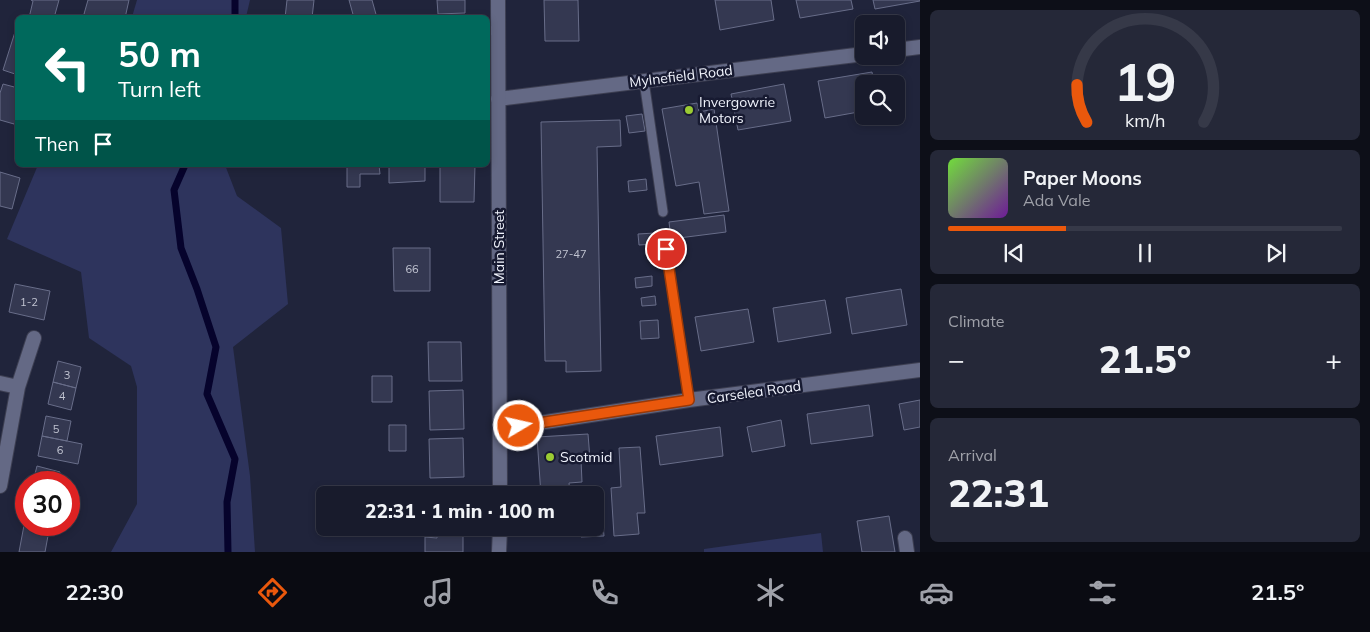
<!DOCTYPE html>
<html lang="en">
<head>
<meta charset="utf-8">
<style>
	body { margin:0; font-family:Mulish,sans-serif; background:#252838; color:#f1f3f6; height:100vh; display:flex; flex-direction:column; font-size:19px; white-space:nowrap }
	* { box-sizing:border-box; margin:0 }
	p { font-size:16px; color:#9fa1a9 }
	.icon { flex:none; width:28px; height:28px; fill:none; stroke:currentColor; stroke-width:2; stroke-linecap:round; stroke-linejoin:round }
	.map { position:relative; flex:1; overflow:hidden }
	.drawer { display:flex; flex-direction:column; gap:10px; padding:10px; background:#0d0f18; width:450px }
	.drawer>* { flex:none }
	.hud { position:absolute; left:15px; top:15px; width:475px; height:152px; border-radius:8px; box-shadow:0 2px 8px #0003,0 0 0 1px #363948; background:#00695c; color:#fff; overflow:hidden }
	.tools { position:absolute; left:855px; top:15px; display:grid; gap:10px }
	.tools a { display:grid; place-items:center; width:50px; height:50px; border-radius:8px; background:#181b2c; box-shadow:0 2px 8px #0003,0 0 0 1px #363948; font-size:25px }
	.speed { position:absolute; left:15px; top:471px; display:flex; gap:10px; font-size:25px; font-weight:700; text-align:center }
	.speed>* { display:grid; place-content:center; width:65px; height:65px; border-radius:50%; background:#181b2c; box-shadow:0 2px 8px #0003,0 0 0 1px #363948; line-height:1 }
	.speed .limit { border:8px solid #d22; background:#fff; color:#111 }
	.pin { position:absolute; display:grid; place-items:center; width:42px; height:42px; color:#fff; margin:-21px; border:2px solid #fff; border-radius:50%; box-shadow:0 1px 5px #0007 }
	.me { position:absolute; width:55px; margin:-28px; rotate:81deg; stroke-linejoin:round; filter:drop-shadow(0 0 4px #0008) }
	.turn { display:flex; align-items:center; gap:18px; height:105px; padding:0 20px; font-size:22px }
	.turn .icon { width:65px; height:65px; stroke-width:2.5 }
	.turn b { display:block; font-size:35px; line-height:42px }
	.then { display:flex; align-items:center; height:48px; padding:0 20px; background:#0003; gap:10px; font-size:19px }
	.big { font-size:38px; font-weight:800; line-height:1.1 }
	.drawer .widget { flex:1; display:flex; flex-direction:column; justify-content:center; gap:8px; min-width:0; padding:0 18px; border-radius:8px; background:#252838 }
	.drawer .dial { align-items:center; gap:0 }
	.dial svg { height:130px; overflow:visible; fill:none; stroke:#363948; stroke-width:7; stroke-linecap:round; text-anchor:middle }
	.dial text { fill:#f1f3f6; stroke:none }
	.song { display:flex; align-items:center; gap:15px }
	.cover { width:60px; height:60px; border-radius:8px; background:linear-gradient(135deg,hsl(100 70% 55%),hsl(280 70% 35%)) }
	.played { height:5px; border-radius:2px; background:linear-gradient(90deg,#ea580c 30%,#363948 30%) }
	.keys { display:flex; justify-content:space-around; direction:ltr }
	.heat { display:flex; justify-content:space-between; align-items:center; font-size:28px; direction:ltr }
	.trip { position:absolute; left:316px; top:486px; width:288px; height:50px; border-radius:8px; background:#181b2c; box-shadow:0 2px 8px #0003,0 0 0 1px #363948; font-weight:800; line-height:50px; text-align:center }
	.dock { display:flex; height:80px; justify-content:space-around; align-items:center; background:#0a0b12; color:#9fa1a9 }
	.dock .icon { width:35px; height:35px }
	.dock .current { color:#ea580c }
	.dock b { font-size:22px; color:#f1f3f6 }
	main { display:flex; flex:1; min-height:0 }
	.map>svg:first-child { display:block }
	.green { fill:#2e345d }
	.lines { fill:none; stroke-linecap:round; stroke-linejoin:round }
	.stream { stroke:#06032c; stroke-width:7 }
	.building { fill:#343851; stroke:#686d89 }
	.service-casing { stroke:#3d3f52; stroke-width:11 }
	.minor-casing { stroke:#3d3f52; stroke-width:16 }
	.tertiary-casing { stroke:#3d3f52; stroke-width:16 }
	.service { stroke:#646985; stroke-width:9 }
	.minor { stroke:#646985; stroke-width:14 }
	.tertiary { stroke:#646985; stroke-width:14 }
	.route-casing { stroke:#983908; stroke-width:12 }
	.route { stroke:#ea580c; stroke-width:9 }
	.poi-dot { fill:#9bcb33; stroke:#171a31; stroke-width:2 }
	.labels { text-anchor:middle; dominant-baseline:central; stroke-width:5; stroke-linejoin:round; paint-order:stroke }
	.number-label { font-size:11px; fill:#c1c4d1 }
	.street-label { font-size:14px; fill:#f0f3fc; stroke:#171a31 }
	.poi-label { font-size:14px; fill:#f0f3fc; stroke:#171a31; text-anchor:start }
</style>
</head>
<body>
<main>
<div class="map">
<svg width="920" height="552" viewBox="0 0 920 552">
	<rect width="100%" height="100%" fill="#20243b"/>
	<path class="green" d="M137 0H250L246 17H132Z
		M38 165H225L237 196 281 228 288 304 233 347 250 476 255 552H111L137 504V387L131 366 89 338 81 272 7 239Z
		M821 533 823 552H704V549Z"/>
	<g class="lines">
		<path class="stream" d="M235 18V0
			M185 165 174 190 181 248 197 289 216 347 207 394 235 459 227 502 228 552"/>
	</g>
	<path class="building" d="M31 0H59L54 18H29L33 1Z
		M88 0H129L125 18H96L84 14Z
		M287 0H314L312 18H285Z
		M349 0H372L377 18H354Z
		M437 0H465V13L438 14Z
		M544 0H578L579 41H545Z
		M715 0H771L774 20 720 30Z
		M796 0H851L853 9 800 18Z
		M873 0H920V1L875 9Z
		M15 32 18 33V75L3 70Z
		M872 72 874 84H864V111L825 118 818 81Z
		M3 84 18 88V112L14 124 0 120V93Z
		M784 84 791 121 738 130 731 94Z
		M697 103 699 112 714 109 729 211 704 214 699 182 676 186 662 109Z
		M642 114 645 131 629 133 626 116Z
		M620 120 621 146 597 147 601 371 566 372V361H545L541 122Z
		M347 165H379L380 174H360V187H347Z
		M389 165H425V181L389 183Z
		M440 165H475L474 202H440Z
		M0 172 20 178 12 209 0 206Z
		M646 179 647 190 629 192 628 181Z
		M724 215 726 232 671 239 669 222Z
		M655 233V244L639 245 638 234Z
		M393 248H430V291H394Z
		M652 276V286L636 288 635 278Z
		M15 284 50 291 44 320 9 312Z
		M901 289 907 325 852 334 846 298Z
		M655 296 656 305 642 306 641 298Z
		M825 300 831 333 778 342 773 308Z
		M748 309 754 342 701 351 695 317Z
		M658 320 659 338 641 339 640 321Z
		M428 342H461L462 381H429Z
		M58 361 81 367 76 388 53 382Z
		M372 376H392V402H372Z
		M53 382 76 388 71 410 48 404Z
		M463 390 464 429 430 430 429 391Z
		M920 400V427L904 430 899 404Z
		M869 405 873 436 811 444 807 414Z
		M46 416 71 421 67 441 42 436Z
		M781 420 785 446 752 452 747 427Z
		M389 425H406V451H389Z
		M720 427 723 456 660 465 656 436Z
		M588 434 590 459 581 460 582 482 569 483 570 495H541L537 437Z
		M42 436 82 444 78 464 38 456Z
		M463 438 464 477 430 478 429 439Z
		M640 447 645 513H637L639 534 614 536 611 488 621 487 619 448Z
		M37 466 60 472 58 482H33Z
		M601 494 602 511H595V495H586Z
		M595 511H602L604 536 581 537V529L542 531V528H595Z
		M889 516 895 552H862L857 521Z
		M25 520 26 525H50L45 552H19Z
		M437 528H463V552H425V537L437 538Z"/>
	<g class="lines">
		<defs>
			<path id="service" d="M488 31 498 30
				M644 81 663 212
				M666 249 689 400"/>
			<path id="minor" d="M896 50 920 47
				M498 99 864 54
				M0 383 18 387
				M500 429 689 400 920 370
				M0 486 18 387 34 338
				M905 538 907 552"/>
			<path id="tertiary" d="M498 0 500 495
				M499 552 500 528"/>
		</defs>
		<use href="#service" class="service-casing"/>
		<use href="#minor" class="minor-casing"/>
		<use href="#tertiary" class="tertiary-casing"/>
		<use href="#service" class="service"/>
		<use href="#minor" class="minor"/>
		<use href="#tertiary" class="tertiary"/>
	</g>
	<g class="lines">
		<defs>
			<path id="route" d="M519 426 689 400 666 249"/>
		</defs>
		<use href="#route" class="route-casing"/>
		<use href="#route" class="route"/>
	</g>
	<g class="poi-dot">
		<circle cx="689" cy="110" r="5"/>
		<circle cx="550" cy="457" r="5"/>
	</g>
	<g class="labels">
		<g class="number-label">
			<text x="571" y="254">27-47</text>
			<text x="412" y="269">66</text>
			<text x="29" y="302">1-2</text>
			<text x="67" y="375">3</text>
			<text x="62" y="396">4</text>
			<text x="56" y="429">5</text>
			<text x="60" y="450">6</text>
		</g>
		<g class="street-label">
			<text transform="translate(681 76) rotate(-7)">Mylnefield Road</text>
			<text transform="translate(499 247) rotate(-90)">Main Street</text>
			<text transform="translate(754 392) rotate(-8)">Carselea Road</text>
		</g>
		<g class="poi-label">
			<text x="699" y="102">Invergowrie<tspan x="699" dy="16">Motors</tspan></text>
			<text x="560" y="457">Scotmid</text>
		</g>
	</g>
</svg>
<div class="tools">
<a><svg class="icon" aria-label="sound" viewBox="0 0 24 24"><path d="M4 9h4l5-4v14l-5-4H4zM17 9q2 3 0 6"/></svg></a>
<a><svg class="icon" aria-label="search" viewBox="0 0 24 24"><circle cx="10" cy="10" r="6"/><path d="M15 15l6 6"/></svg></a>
</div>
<div class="speed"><div class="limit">30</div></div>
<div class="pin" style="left:666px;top:249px;background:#d93025"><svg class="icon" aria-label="arrive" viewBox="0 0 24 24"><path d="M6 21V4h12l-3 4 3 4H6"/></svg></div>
<svg class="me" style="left:519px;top:426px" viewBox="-20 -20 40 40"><circle r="17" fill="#ea580c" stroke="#fff" stroke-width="3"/><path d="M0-11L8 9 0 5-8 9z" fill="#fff"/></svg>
<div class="trip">22:31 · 1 min · 100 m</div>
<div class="hud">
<div class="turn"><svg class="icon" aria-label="left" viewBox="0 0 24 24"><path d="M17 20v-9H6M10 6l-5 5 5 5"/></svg><div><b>50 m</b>Turn left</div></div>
<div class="then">Then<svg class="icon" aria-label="arrive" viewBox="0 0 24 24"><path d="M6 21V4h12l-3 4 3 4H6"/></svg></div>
</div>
</div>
<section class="drawer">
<div class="widget dial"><svg viewBox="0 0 100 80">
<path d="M14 69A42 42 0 1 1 86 69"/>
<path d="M14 69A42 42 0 0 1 8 46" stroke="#ea580c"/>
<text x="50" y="56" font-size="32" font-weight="700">19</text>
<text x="50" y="72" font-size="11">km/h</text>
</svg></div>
<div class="widget">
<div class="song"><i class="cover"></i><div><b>Paper Moons</b><p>Ada Vale</p></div></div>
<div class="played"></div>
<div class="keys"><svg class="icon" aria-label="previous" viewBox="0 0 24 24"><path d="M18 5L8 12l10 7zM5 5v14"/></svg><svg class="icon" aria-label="pause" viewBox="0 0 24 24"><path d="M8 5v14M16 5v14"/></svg><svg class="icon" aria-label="next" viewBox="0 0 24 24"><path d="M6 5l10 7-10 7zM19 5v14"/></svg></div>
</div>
<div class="widget"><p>Climate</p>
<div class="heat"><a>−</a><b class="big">21.5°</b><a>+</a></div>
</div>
<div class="widget"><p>Arrival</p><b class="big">22:31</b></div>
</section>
</main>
<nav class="dock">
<b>22:30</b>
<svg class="icon current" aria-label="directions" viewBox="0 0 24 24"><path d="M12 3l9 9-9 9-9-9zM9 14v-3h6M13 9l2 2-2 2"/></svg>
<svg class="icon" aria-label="music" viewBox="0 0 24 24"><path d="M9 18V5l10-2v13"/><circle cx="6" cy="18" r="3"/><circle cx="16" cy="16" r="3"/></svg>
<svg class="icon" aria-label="phone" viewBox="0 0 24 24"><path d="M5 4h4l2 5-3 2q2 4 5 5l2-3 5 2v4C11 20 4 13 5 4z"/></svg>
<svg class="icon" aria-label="climate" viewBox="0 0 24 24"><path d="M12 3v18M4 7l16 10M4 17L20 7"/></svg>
<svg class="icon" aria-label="car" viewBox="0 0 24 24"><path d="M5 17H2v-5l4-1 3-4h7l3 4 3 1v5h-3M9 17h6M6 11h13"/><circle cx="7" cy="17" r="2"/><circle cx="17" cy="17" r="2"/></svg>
<svg class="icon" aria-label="filters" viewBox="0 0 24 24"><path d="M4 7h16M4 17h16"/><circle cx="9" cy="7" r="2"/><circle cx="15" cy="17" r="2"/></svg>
<b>21.5°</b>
</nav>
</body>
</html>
